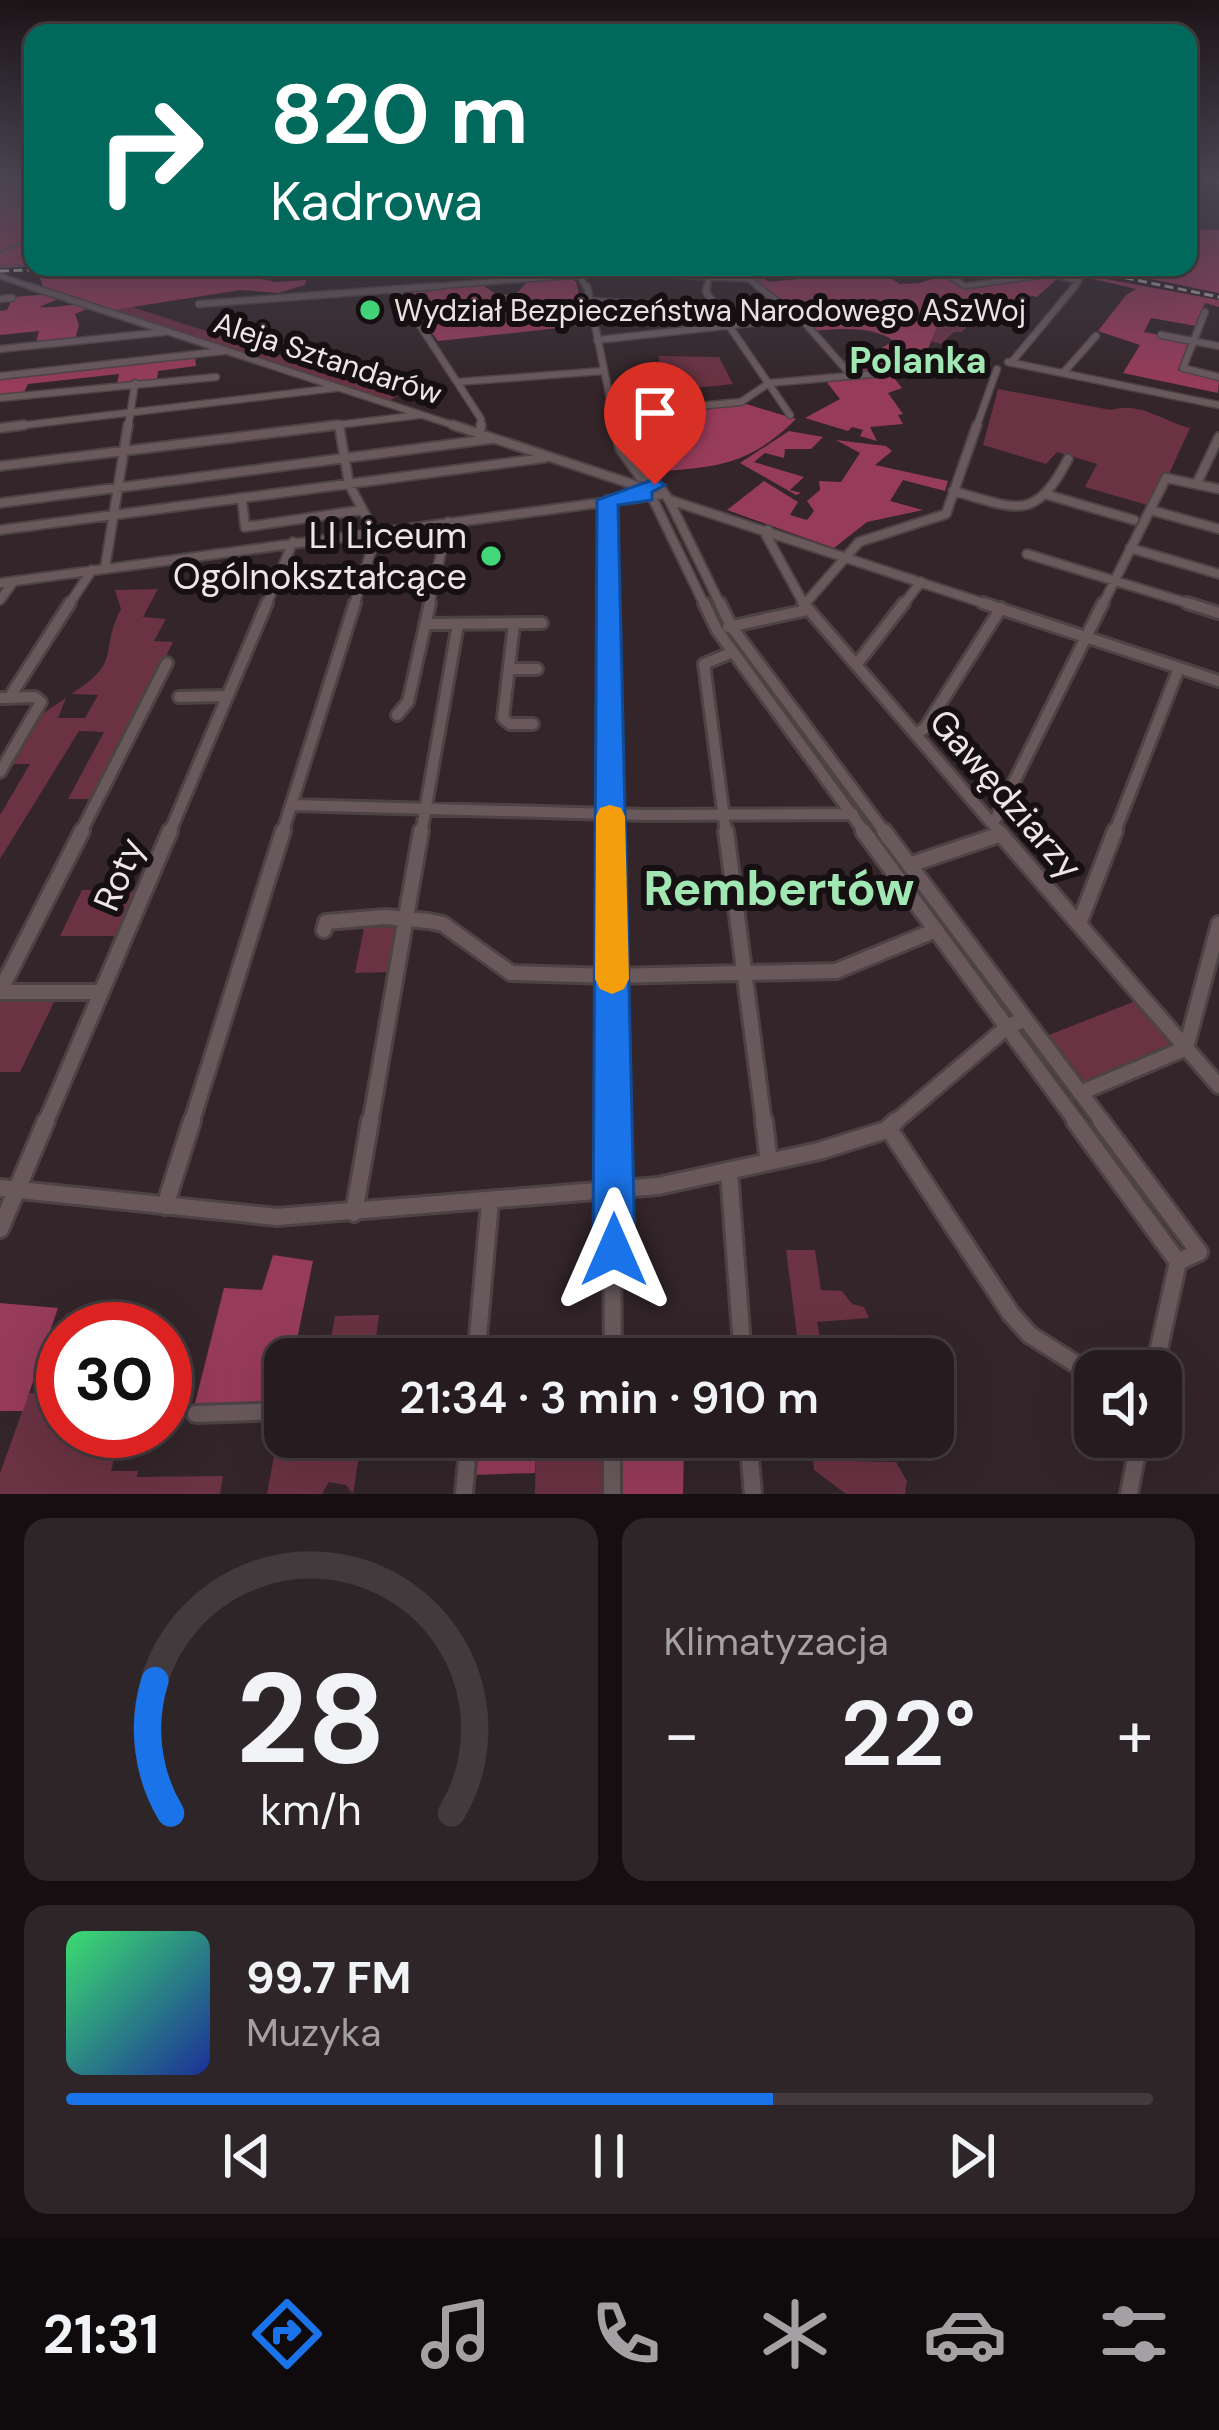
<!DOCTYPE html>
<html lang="pl">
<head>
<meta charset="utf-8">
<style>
	body { margin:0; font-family:"DM Sans",sans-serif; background:#2e2528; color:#f1f3f6; height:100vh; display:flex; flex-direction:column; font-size:45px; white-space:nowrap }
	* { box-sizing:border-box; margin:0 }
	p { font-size:39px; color:#a4a1a4 }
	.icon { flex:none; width:66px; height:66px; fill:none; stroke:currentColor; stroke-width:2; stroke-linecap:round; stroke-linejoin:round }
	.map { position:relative; height:1494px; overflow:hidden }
	.drawer { display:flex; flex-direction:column; gap:24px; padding:24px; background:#150f11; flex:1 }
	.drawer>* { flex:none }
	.guide { position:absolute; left:24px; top:24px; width:1173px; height:252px; border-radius:24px; box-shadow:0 12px 48px #0002,0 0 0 3px #423a3d; background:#00695c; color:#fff; overflow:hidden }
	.controls { position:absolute; left:1074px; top:1350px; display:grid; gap:24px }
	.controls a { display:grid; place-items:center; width:108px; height:108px; border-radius:24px; background:#261c1f; box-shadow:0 12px 48px #0002,0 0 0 3px #423a3d; font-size:60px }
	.speed { position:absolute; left:36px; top:1302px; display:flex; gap:24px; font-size:60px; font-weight:700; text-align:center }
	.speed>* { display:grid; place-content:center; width:156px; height:156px; border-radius:50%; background:#261c1f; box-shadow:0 12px 48px #0002,0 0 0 3px #423a3d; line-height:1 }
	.speed .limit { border:18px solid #d22; background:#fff; color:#111 }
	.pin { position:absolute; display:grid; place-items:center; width:102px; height:102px; color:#fff; margin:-123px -51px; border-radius:50% 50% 50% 0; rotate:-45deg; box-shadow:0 0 12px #0007 }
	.pin .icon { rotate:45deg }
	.me { position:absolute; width:132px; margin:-66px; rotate:0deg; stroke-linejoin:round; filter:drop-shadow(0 0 9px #0008) }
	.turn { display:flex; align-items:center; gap:42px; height:252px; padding:0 48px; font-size:54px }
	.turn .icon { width:156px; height:156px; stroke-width:2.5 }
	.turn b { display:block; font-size:84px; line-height:102px }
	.big { font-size:90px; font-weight:600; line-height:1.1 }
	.drawer .tile { flex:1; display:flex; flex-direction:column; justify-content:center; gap:18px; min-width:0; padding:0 42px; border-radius:24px; background:#2e2528 }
	.drawer .dial { align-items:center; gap:0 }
	.dial svg { height:312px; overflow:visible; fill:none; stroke:#423a3d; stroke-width:7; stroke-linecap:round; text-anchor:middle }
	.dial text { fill:#f1f3f6; stroke:none }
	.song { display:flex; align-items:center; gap:36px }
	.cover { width:144px; height:144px; border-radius:18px; background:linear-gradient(135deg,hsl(140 70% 55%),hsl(230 70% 35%)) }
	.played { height:12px; border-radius:6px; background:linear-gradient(90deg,#1a73e8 65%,#423a3d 65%) }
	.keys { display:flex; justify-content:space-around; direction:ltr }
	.heat { display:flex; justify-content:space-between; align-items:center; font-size:66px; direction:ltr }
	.drawer .tiles { flex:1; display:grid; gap:24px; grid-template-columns:1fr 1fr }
	.tile:last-child { grid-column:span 2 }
	.trip { position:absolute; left:264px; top:1338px; width:690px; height:120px; border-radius:24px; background:#261c1f; box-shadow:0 12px 48px #0002,0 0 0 3px #423a3d; font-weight:600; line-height:120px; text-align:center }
	.menu { display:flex; height:192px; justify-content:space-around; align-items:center; background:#0f0b0c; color:#a4a1a4 }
	.menu .icon { width:84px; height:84px }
	.menu .selected { color:#1a73e8 }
	.menu b { font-size:54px; color:#f1f3f6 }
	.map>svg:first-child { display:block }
	.green { fill:#6a3243 }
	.forest { fill:#973b5a }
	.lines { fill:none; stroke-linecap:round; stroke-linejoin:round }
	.stream { stroke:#674552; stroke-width:3 }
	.minor-far5-casing { stroke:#4d4244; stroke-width:8 }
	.minor-far4-casing { stroke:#4d4244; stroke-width:9 }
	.minor-far3-casing { stroke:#4d4244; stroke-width:12 }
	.minor-far2-casing { stroke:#4d4244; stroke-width:16 }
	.minor-far1-casing { stroke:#4d4244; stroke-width:20 }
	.minor-casing { stroke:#4d4244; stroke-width:22 }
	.minor-far5 { stroke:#69595d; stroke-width:4.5 }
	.minor-far4 { stroke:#69595d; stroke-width:6 }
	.minor-far3 { stroke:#69595d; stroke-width:8 }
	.minor-far2 { stroke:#69595d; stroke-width:10 }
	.minor-far1 { stroke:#69595d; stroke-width:14 }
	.minor { stroke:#69595d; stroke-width:16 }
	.rail { stroke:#ada3a5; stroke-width:3; stroke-dasharray:9 4.5; stroke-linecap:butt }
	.route { fill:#1a73e8; stroke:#114b97; stroke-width:3 }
	.slow { fill:#f59e0b }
	.poi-dot { fill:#43d77b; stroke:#161012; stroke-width:4.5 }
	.labels { text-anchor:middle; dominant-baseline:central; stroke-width:12; stroke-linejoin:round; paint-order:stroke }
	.far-poi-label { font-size:30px; fill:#eee5e7; stroke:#161012; text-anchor:start }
	.far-street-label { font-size:30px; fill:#eee5e7; stroke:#161012 }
	.far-quarter-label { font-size:36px; font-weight:bold; fill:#a1e7b3; stroke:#161012 }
	.poi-label { font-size:36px; fill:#eee5e7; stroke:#161012; text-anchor:end }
	.street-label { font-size:36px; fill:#eee5e7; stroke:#161012 }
	.district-label { font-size:48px; font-weight:bold; fill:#a1e7b3; stroke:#161012 }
</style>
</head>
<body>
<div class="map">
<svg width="1219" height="1494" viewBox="0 0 1219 1494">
	<rect width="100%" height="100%" fill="#332529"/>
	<path class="green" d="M972 298 1010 306 999 316 980 313 962 332H954L941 344 930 341 938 323 932 300Z
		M126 305 401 394 389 401 113 310Z
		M658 356 719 357 733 384 667 391Z
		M998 389 1111 410C1141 401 1162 421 1190 428L1168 476 1162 475 1147 505 1085 487 1097 464 1057 452 1046 464 983 445Z
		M158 589 143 617 166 619 154 641 173 642 94 799H68L104 732 79 731 0 859V815L30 764H10L34 719 66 698 58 718H85L98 695 71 694C124 661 98 653 121 609L115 590Z
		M82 890H136L116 936H60Z
		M365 923 391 924 398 930 392 972 355 973Z
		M0 998H56L20 1072H0Z
		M1138 1000 1175 1045 1086 1083 1049 1035Z
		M786 1250H815L821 1290 842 1291 852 1304 864 1307 869 1318 817 1322 824 1359H800Z
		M379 1315 373 1359H327L335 1316Z
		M63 1392V1431H121L111 1471H138L137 1477 223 1476 220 1494H0V1473L29 1393Z
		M281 1419H285V1437H362L353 1494 346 1485 329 1482 322 1494H267Z
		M536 1437H602L601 1494H535Z
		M810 1437H838L849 1461 896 1462 907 1481 905 1494H846L814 1470Z"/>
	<path class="forest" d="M0 178H33V266L0 268Z
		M1188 229 1219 230V293L1092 267H1188Z
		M131 267H263L234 274 276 282 306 280 305 285 278 293 241 290 113 310 43 287 39 275Z
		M735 267H747L769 282 879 271 900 284 919 283 937 278 934 273H938L963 287 1005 279 992 272 996 271 1059 277 1037 297 1022 294 1010 306 972 298 932 300 938 323 922 365 855 372 843 361 861 359 894 341C875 326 838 328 814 331Z
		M1041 267 1219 300V307L1205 303 1196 326 1151 318 1144 332 1190 341 1178 370 1219 379 1218 393 1123 373 1140 345 1098 331 1126 295 1136 289Z
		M568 276 576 282 587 325 438 341 400 292 479 283 496 294 515 295 526 283 505 281Z
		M50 294 61 298 39 307C59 309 71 301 90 308L75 314 79 325 75 340 36 343 39 331 0 335V311L7 310 13 297Z
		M195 356 196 366 158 371 157 380 117 384 119 374 28 384 23 394 0 397V377Z
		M891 374 902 388 888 393 903 414 898 415 903 424 870 427 877 441 860 436 863 430 852 427 848 431 805 418 840 399 825 380Z
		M746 404 796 419C744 471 707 466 647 473L630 449 626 418Z
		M789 431 823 437 811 449H785L784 458 765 453 754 462 804 477 790 490 801 493 796 495 740 463Z
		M836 440 886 446 892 451 875 465 948 481 945 491 903 480 890 501 923 510 867 522 834 548 727 510 764 481 798 502 790 515 807 520 814 511 807 501 820 490 819 481 841 482 860 453Z
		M273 1255 313 1261 293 1359H285L283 1404 194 1407 224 1288 262 1290Z
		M0 1303 58 1308 23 1411H0Z
		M475 1437H536L535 1473 472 1475Z
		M622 1445 684 1447 683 1494H623Z"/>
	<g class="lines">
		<path class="stream" d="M0 252 33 238
			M0 267 33 265
			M742 267 763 282
			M41 271 176 267"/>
		<defs>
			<path id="minor-far5" d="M575 267 587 289
				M935 267 965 286 1050 274 1079 281 1073 289
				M0 276 38 289
				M400 289 616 272 749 279 761 289
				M707 289 710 267"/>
			<path id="minor-far4" d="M29 286 462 428
				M587 286 616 428
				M707 286 706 292 790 415
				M757 286 805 323 850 374
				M397 290 481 419 480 428
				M0 299 12 298
				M589 301 714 307
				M199 304 439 286
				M1205 312 1183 368 1219 377
				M1161 335 1219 346
				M597 340 797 318
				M0 349 164 332
				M1008 362 1219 405
				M1011 363 1075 286
				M1064 372 1096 336
				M0 376 224 351
				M457 382 603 371
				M0 398 216 377
				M612 414 741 402 769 383 987 364
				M0 428 336 388
				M128 428 135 383
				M312 428 420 415
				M976 428 997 369"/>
			<path id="minor-far3" d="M339 425 349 484 376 535 354 606
				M453 425 641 487
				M615 425 620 449 640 477
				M0 428 24 425
				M480 433 481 425
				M0 466 337 425
				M638 474 660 487 669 500 721 606
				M1197 483 1219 437
				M953 491C1016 508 1034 524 1068 459
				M1048 495 1134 520
				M652 497 705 606
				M242 498 245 527 362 510
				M607 500 608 606
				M670 500 992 606
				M0 503 491 439
				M1150 510 1219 529
				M0 530 544 458
				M768 530 766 535 805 606
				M1130 548 1219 574
				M1027 554 1197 606
				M105 568 128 425
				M0 583 659 495
				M0 600 14 581
				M804 605 859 542 946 514 977 425
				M68 606 92 570
				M266 606 293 542
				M429 606 448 522
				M902 606 921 582
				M1102 606 1166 478 1219 489"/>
			<path id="minor-far2" d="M608 603 609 834
				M704 603 717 630 866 834
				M720 603 731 626 886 834
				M803 603 1001 834
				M983 603 1219 681
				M1187 603 1219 613
				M426 624 542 623
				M514 624 503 718 510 724H533
				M728 627 807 610
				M856 665 904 603
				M509 669H537
				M179 697 227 696
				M0 698 35 697 41 702 0 772
				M9 698 70 603
				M397 715 408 702 430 603
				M916 734 925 728 1001 608
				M293 805 646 815 853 814
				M993 824 1103 603
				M80 834 167 663
				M169 834 267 603
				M282 834 355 603
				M421 834 458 624
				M726 834 704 664 733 652
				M1114 834 1179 668"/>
			<path id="minor-far1" d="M609 831 611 1124
				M726 831 764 1124
				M863 831 1078 1124
				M884 831 1104 1124
				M998 831 1219 1086
				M909 865 1001 834
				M1079 924 1115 831
				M324 930 326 922 385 917 429 921 443 924 511 973 612 976 836 971 936 930
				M0 991 82 831
				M0 992H100
				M1080 1093 1186 1048 1219 924
				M45 1124 170 831
				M191 1124 283 831
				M370 1124 421 831
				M893 1124 1007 1027 1025 1019"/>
			<path id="minor" d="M611 1121 613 1359
				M764 1121 769 1162
				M1075 1121 1178 1262
				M1101 1121 1199 1252 1178 1262
				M889 1129 1011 1314 1030 1335 1095 1376
				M729 1171 743 1359
				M0 1188 277 1217 658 1186 819 1151 886 1130 896 1121
				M165 1206 192 1121
				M354 1213 370 1121
				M0 1229 46 1121
				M476 1359 490 1202
				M1154 1371 1178 1262
				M196 1414 285 1411
				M612 1437V1494
				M748 1437 753 1494
				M464 1494 469 1437
				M1129 1494 1140 1437"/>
		</defs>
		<use href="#minor-far5" class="minor-far5-casing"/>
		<use href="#minor-far4" class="minor-far4-casing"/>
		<use href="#minor-far3" class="minor-far3-casing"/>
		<use href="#minor-far2" class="minor-far2-casing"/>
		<use href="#minor-far1" class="minor-far1-casing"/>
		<use href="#minor" class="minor-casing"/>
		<use href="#minor-far5" class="minor-far5"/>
		<use href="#minor-far4" class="minor-far4"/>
		<use href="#minor-far3" class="minor-far3"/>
		<use href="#minor-far2" class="minor-far2"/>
		<use href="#minor-far1" class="minor-far1"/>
		<use href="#minor" class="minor"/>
		<path class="rail" d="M1188 181 1219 183
			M1072 267 1219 297
			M0 271 109 267"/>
	</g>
	<linearGradient id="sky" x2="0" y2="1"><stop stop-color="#1c1417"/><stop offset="0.46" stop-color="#4a4654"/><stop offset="1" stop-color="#4a4654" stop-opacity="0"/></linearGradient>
	<rect width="1219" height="387" fill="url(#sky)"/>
	<path class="route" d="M655 479 665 485 652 492V500L618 505 635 1250 628 1264 614 1271 599 1264 593 1250 597 500Z"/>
	<path class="slow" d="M610 805 621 808 625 816 629 979 624 989 612 994 600 989 595 979 596 816 600 808Z"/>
	<g class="poi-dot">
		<circle cx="370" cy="310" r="12"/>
		<circle cx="491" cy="556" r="12"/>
	</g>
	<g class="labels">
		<g class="far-poi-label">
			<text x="394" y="310">Wydział Bezpieczeństwa Narodowego ASzWoj</text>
		</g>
		<g class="far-street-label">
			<text transform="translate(328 358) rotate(18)">Aleja Sztandarów</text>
		</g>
		<g class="far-quarter-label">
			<text x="918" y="360">Polanka</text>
		</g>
		<g class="poi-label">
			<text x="467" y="535">LI Liceum<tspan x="467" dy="41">Ogólnokształcące</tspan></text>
		</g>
		<g class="street-label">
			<text transform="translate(1006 794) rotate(49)">Gawędziarzy</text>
			<text transform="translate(119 874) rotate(-67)">Roty</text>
		</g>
		<g class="district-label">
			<text x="779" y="888">Rembertów</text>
		</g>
	</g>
</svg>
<div class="controls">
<a><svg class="icon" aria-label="sound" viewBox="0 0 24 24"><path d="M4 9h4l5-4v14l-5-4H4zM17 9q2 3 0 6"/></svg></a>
</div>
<div class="speed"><div class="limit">30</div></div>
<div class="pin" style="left:655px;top:485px;background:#d93025"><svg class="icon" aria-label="arrive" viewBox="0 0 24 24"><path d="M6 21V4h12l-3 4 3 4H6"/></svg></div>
<svg class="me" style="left:614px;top:1250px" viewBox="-20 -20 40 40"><path d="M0-17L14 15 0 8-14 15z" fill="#1a73e8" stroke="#fff" stroke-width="4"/></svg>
<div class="trip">21:34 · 3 min · 910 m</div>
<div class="guide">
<div class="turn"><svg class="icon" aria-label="right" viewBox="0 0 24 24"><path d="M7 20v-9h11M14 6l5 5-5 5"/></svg><div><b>820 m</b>Kadrowa</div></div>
</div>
</div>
<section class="drawer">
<div class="tiles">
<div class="tile dial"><svg viewBox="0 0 100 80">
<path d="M14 69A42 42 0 1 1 86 69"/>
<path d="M14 69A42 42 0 0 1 10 35" stroke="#1a73e8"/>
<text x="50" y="56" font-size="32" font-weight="700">28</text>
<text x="50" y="72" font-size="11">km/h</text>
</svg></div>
<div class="tile"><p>Klimatyzacja</p>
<div class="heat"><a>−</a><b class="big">22°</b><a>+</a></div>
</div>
<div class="tile">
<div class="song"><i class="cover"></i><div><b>99.7 FM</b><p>Muzyka</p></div></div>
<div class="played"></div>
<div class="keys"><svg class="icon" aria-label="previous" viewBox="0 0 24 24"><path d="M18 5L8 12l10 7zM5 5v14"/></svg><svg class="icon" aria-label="pause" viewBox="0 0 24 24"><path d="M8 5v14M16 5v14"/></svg><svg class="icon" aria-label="next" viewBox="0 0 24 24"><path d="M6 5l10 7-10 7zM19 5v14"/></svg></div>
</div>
</div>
</section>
<nav class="menu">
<b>21:31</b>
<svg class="icon selected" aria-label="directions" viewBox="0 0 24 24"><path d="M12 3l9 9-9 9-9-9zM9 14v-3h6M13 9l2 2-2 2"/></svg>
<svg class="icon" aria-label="music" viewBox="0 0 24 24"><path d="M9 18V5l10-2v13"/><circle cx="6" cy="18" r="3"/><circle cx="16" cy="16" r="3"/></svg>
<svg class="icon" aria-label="phone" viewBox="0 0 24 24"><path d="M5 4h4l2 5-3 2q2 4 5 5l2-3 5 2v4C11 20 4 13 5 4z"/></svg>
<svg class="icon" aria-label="climate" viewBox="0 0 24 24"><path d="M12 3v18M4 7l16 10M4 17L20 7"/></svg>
<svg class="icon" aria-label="car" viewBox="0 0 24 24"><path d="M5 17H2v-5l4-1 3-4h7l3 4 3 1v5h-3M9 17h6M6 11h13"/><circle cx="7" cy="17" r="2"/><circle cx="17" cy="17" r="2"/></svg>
<svg class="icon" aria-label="filters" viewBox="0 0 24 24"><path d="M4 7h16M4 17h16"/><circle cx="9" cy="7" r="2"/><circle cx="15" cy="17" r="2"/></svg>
</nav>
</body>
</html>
